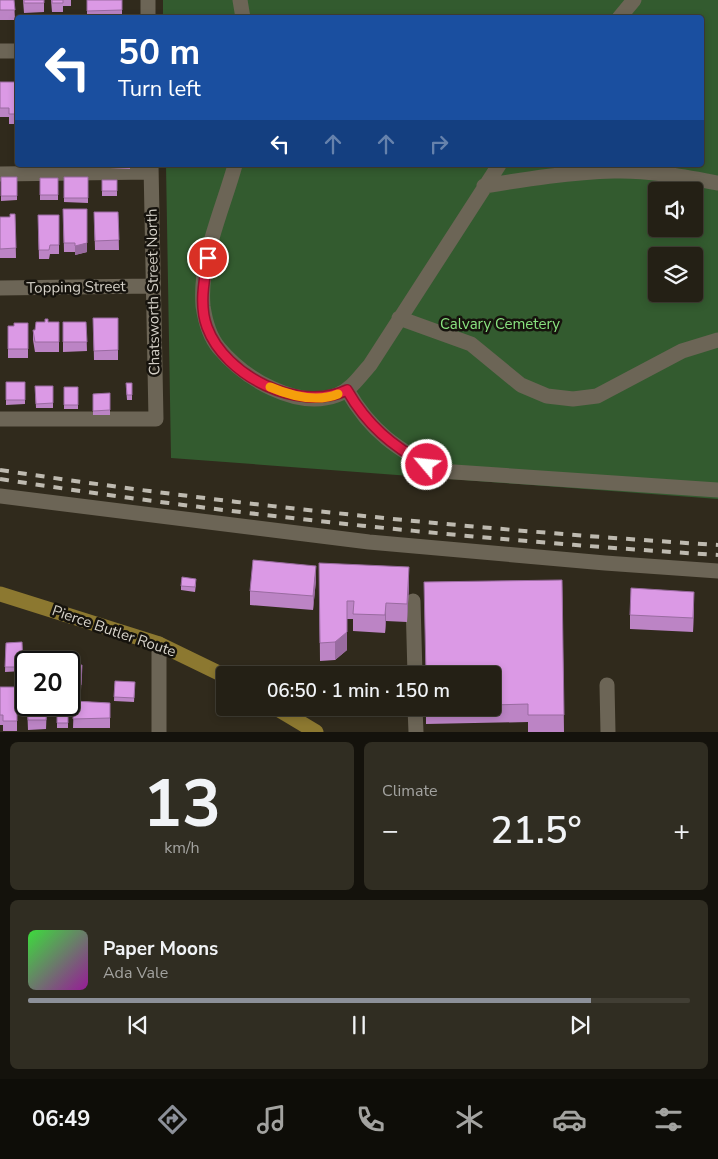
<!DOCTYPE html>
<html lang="en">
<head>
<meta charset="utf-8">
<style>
	body { margin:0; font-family:"Nunito Sans",sans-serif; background:#302d22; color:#f1f3f6; height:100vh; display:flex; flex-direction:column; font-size:19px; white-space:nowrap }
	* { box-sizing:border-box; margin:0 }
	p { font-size:16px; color:#a3a3a0 }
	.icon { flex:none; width:28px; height:28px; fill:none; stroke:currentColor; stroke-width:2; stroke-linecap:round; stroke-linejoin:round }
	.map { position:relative; height:732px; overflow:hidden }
	.panel { display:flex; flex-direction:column; gap:10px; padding:10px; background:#14120c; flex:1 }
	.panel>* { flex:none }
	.top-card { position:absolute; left:15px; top:15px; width:689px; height:152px; border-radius:5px; box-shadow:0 2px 8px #0003,0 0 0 1px #413e34; background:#1a4fa0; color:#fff; overflow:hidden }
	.controls { position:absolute; left:648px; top:182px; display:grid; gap:10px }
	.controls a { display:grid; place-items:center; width:55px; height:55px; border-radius:5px; background:#242015; box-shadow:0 2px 8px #0003,0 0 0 1px #413e34; font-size:25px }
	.speed { position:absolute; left:15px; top:651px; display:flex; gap:10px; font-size:25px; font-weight:700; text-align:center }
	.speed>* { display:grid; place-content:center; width:65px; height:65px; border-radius:50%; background:#242015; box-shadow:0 2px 8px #0003,0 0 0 1px #413e34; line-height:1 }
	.speed .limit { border:2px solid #111; border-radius:8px; background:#fff; color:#111 }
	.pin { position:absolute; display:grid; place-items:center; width:42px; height:42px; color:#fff; margin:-21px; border:2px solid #fff; border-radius:50%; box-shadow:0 1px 5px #0007 }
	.me { position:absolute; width:55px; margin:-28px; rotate:298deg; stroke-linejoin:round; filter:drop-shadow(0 0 4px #0008) }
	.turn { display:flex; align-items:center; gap:18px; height:105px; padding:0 20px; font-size:22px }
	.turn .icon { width:65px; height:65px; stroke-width:2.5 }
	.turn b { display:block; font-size:35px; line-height:42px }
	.lanes { display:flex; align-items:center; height:48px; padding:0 20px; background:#0003; justify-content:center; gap:25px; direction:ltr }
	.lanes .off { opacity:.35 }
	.big { font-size:38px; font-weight:600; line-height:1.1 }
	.panel .card { flex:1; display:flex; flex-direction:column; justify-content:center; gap:8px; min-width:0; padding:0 18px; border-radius:8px; background:#302d22 }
	.panel .dial { align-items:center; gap:0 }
	.dial b { font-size:65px; line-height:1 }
	.song { display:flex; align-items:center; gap:15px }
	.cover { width:60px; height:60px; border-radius:8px; background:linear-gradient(135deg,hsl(120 70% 55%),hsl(300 70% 35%)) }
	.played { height:5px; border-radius:2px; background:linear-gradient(90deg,#8c9099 85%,#413e34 85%) }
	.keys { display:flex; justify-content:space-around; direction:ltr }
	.heat { display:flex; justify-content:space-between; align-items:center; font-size:28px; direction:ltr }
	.panel .tiles { flex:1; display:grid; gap:10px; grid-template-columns:1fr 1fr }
	.card:last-child { grid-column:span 2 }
	.trip { position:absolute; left:216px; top:666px; width:285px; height:50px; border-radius:5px; background:#242015; box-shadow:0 2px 8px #0003,0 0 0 1px #413e34; font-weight:600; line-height:50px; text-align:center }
	.menu { display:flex; height:80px; justify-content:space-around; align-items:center; background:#0e0d08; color:#a3a3a0 }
	.menu .icon { width:35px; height:35px }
	.menu .current { color:#8c9099 }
	.menu b { font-size:22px; color:#f1f3f6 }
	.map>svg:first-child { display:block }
	.green { fill:#335b2f; fill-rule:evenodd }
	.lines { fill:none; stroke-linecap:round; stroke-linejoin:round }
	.minor { stroke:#6c6556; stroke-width:15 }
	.major { stroke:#8c7830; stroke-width:15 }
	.rail { stroke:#bebab0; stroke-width:4; stroke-dasharray:9 9; stroke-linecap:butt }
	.wall { fill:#bc84c5 }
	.shaded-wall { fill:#996ba0 }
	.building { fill:#db99e5; stroke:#996ba0 }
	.route-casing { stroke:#92132f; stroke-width:12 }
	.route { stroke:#e11d48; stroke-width:9 }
	.slow { stroke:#f59e0b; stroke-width:9 }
	.labels { text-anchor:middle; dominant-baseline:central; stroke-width:5; stroke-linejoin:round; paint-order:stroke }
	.street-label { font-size:15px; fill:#d5d1c8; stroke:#16130d }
	.park-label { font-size:15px; fill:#89e27f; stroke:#16130d }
</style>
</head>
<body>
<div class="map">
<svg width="718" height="732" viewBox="0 0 718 732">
	<rect width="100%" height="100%" fill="#302a1c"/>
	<path class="green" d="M163 0H718V499L171 458 166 165H701V18H163ZM656 191H694V229H656ZM656 256H694V294H656Z"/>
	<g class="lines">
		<path class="minor" d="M148 0V18
			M240 0 243 18
			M619 18 634 0
			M0 51H18
			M235 165C223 209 199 259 203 306 205 320 209 336 219 348 244 378 296 410 337 395 351 390 360 376 370 365L499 165
			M0 174 151 172
			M484 186C527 179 571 172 614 171 649 170 685 177 718 183
			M0 288 152 286
			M399 318 471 344 521 385 547 396 573 399 597 396 682 351 718 340
			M347 390C371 432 397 449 439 471L718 490
			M0 419H156L151 165
			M0 496 369 542 605 563 718 571
			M413 601 415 675
			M607 685 608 732
			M415 708 416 732
			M159 732V644"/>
		<path class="major" d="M0 594 159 644 225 676
			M276 708 316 732"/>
		<path class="rail" d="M0 470C238 506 478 530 718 545
			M0 479C238 516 478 540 718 555"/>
	</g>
	<path class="wall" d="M0 0H14L15 20H0Z
		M23 0H44V12L24 13Z
		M51 0H71V6H63V12H52Z
		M87 0H122V18H87Z
		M0 82H17V124H9V117H0Z
		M36 165H50V166H36Z
		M86 165H101V166H86Z
		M110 165H130V169L110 168Z
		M1 177 17 196V200L1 201Z
		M64 177H88V203L64 202Z
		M40 178H58V200H40Z
		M102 180H117V196H102Z
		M63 209 87 252 75 255V252H64Z
		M94 212H118L119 250H95Z
		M15 214 16 258H0V217H10Z
		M38 215H59V254H50L49 259H39Z
		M93 318H118V360H94Z
		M48 322H59V352H35L33 340V330H35Z
		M63 322H86L87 351 63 352Z
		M28 323V358H8V326H14Z
		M6 382H25V404L6 405Z
		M132 383V400H127L126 387Z
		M35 386H53V408H36Z
		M64 387H78V409H64Z
		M110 393V415H93V394Z
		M319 563 409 585 407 622 386 621 385 633 353 631V619H347V650L335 660 320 661Z
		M316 580 313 610 250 605V591Z
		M562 580 564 732H528V722L426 724V708H492V675Z
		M196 584 195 592 181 590V586Z
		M694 605 693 632 630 629V615Z
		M22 642 23 671 5 672 6 643Z
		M72 665H82L81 690H73Z
		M115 681 135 682 134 702 114 701Z
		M0 687H17V731H3V725H0Z
		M74 701 110 703V728H73Z
		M27 705H47L46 729 28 730Z
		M57 707H68V728H57Z"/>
	<path class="shaded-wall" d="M87 243V252L75 255V246Z
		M316 566V580L313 610V596Z
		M409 567V585L407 622V604Z
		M694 592V605L693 632V618Z
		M386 603V621L385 633V615Z
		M347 632V650L335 660V642Z"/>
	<path class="building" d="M0 0H14L15 10H0Z
		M24 0H44V3H24Z
		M52 0H63V3H52Z
		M87 0H122V10L87 11Z
		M0 82H17V114H9V108H0Z
		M1 177H17V196H1Z
		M64 177H88V198H64Z
		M40 178H58V195H40Z
		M102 180H117V191H102Z
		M63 209H87V243L75 246V243H64Z
		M94 212H118L119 240 95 241Z
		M10 214H15L16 248 0 249V217H10Z
		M38 215H59V245H50L49 250H39Z
		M93 318H118V350L94 351Z
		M45 319H48V322H59V342H35L33 330H35L36 322H45Z
		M63 322H86L87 342H63Z
		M14 323H28V349H8V326H14Z
		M6 382H25V400H6Z
		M126 383H132V395H127Z
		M35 386H53V403L36 404Z
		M64 387H78V405H64Z
		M110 393V410L93 411V394Z
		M253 560 316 566 313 596 250 591Z
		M319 563 409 567 407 604 386 603 385 615 353 614 354 601H347V632L335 642 320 643Z
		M182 577 196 579 195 587 181 586Z
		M562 580 564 715H528V704L492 705V675H426L424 582Z
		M631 588 694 592 693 618 630 615Z
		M22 642 23 667H5L6 643Z
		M72 665H82L81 685H73Z
		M115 681 135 682 134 698 114 697Z
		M0 687H17V721H3V715H0Z
		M74 701 110 703V718L73 719Z
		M27 705H47L46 720H28Z
		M57 707H68V723H57Z"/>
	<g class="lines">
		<defs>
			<path id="route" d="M208 258C204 280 199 306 207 327 225 376 299 413 347 390 367 425 392 446 427 465"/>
		</defs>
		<use href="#route" class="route-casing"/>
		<use href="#route" class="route"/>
		<path class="slow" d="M270 387C291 396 316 403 338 394"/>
	</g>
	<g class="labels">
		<g class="street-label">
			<text transform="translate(76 287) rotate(-1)">Topping Street</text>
			<text transform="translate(153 292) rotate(-91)">Chatsworth Street North</text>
			<text transform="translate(114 631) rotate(19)">Pierce Butler Route</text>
		</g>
		<g class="park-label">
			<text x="500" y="324">Calvary Cemetery</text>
		</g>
	</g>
</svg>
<div class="controls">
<a><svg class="icon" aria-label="sound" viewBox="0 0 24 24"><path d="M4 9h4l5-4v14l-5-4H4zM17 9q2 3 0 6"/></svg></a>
<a><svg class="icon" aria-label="layers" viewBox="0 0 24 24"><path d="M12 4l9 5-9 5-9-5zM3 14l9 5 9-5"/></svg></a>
</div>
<div class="speed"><div class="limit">20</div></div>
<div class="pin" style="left:208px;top:258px;background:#d93025"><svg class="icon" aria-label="arrive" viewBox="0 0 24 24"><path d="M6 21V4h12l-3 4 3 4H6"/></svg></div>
<svg class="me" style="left:427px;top:465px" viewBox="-20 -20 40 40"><circle r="17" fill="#e11d48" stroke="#fff" stroke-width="3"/><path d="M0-11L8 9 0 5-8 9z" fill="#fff"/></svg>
<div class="trip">06:50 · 1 min · 150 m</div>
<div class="top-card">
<div class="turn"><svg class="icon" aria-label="left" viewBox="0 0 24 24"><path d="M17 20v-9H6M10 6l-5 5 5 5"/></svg><div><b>50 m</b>Turn left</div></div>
<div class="lanes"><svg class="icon" aria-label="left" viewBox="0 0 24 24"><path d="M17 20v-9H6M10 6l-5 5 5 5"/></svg><svg class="icon off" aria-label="ahead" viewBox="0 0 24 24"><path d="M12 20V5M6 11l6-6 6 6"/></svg><svg class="icon off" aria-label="ahead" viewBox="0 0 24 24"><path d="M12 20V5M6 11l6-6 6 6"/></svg><svg class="icon off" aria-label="right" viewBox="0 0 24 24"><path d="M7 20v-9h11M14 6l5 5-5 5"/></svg></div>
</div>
</div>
<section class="panel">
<div class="tiles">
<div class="card dial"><b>13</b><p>km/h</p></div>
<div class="card"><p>Climate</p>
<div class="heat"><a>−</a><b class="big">21.5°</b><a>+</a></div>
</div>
<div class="card">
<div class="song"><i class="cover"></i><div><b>Paper Moons</b><p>Ada Vale</p></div></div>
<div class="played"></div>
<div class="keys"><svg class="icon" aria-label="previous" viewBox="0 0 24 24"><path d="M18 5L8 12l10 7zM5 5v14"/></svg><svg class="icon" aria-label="pause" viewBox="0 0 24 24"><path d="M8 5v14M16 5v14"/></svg><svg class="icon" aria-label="next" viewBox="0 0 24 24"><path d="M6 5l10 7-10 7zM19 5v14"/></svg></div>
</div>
</div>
</section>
<nav class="menu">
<b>06:49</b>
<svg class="icon current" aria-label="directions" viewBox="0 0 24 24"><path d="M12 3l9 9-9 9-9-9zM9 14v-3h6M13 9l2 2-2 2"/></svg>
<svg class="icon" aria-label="music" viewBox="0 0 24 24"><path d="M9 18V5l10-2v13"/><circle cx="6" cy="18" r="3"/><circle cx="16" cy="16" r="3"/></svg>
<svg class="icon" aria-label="phone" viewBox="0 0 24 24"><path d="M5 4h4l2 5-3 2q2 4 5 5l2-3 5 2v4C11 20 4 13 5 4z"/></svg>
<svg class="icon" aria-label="climate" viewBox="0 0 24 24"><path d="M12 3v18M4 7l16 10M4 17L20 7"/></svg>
<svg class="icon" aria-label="car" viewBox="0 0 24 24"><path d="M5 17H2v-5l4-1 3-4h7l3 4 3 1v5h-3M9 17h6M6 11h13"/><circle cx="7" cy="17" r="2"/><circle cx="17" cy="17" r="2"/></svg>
<svg class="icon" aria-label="filters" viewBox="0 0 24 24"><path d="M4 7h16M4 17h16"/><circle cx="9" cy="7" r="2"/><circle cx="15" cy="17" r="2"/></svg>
</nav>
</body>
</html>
